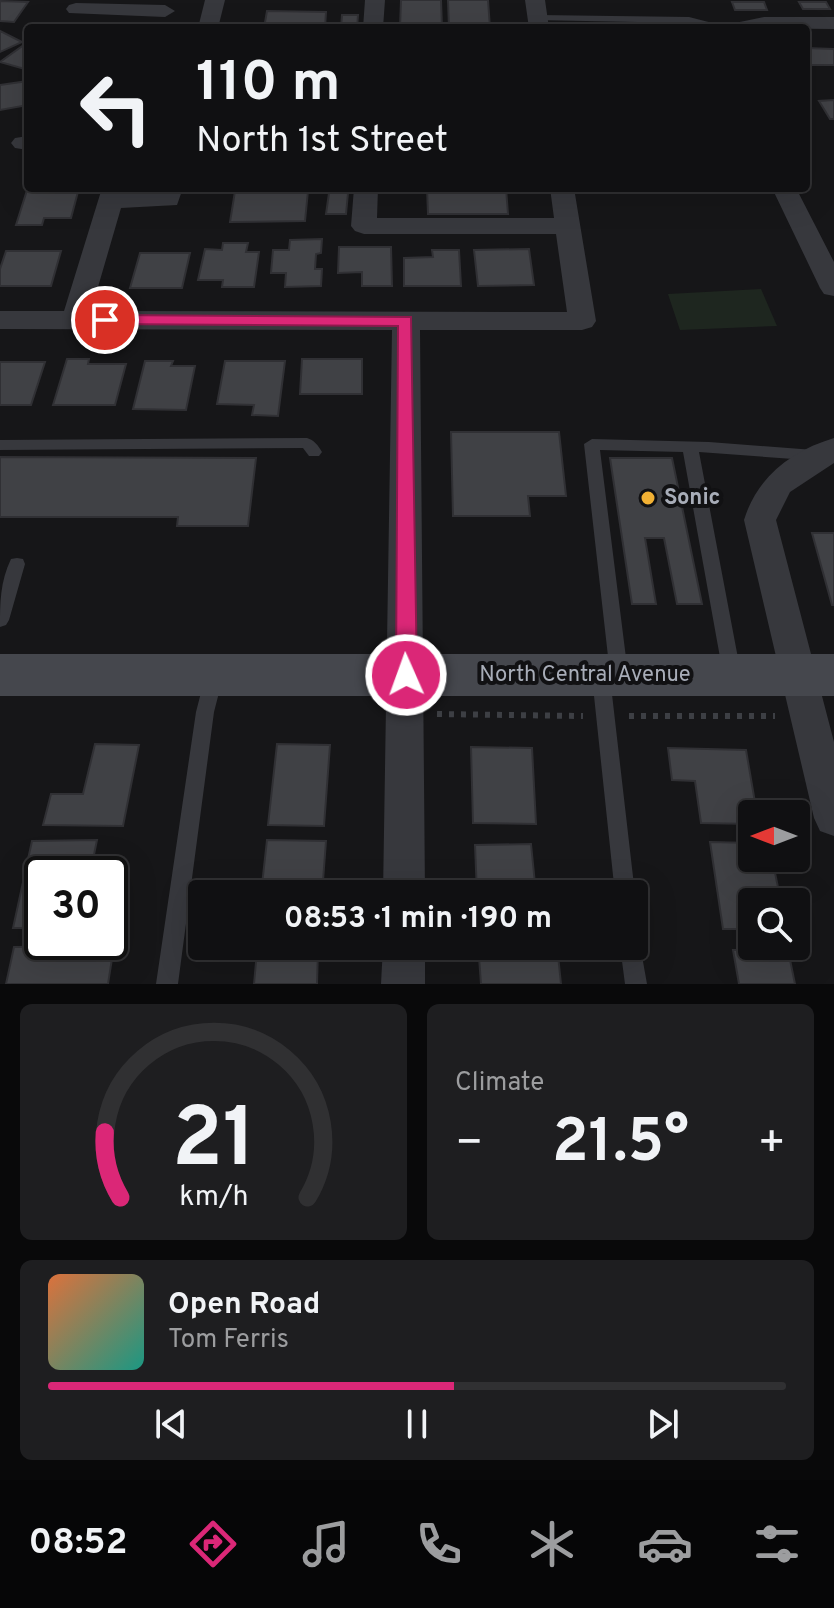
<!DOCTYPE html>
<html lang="en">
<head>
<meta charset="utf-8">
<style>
	body { margin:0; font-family:Overpass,sans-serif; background:#1e1e20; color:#f1f3f6; height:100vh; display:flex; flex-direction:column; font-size:30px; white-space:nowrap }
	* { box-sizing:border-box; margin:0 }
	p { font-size:26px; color:#9c9d9f }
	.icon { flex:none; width:44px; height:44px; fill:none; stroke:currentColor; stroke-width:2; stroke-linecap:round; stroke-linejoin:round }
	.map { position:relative; height:984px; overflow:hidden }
	.sheet { display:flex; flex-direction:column; gap:20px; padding:20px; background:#09090a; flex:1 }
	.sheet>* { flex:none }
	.top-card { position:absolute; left:24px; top:24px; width:786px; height:168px; border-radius:8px; box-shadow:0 8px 32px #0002,0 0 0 2px #303032; background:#101012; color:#f1f3f6; overflow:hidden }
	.needle { width:52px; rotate:270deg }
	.buttons { position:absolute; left:738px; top:800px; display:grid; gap:16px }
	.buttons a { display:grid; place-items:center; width:72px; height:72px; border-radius:8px; background:#101012; box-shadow:0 8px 32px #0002,0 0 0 2px #303032; font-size:40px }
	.speed { position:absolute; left:24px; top:856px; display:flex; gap:16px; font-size:40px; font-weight:700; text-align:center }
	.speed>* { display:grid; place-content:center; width:104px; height:104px; border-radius:50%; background:#101012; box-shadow:0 8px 32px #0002,0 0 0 2px #303032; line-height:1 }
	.speed .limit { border:4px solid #111; border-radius:12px; background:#fff; color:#111 }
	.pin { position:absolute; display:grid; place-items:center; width:68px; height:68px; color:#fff; margin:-34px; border:4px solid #fff; border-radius:50%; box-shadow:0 2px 8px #0007 }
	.me { position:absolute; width:88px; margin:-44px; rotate:358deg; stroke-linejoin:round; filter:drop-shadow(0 0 6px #0008) }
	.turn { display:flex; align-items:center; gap:28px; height:168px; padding:0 40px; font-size:36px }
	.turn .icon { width:104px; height:104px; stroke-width:2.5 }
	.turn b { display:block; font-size:56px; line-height:68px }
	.big { font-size:60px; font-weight:700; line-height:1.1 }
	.sheet .tile { flex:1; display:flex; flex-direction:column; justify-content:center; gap:12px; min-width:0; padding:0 28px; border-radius:12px; background:#1e1e20 }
	.sheet .dial { align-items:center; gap:0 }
	.dial svg { height:208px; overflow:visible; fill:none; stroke:#303032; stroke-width:7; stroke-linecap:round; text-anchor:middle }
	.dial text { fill:#f1f3f6; stroke:none }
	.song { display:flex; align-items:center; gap:24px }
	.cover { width:96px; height:96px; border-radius:12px; background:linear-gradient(135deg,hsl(20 70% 55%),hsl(170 70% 35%)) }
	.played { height:8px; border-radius:4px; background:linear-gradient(90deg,#db2777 55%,#303032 55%) }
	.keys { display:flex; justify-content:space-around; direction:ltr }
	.heat { display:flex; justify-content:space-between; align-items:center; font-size:44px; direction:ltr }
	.sheet .tiles { flex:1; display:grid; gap:20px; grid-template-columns:1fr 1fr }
	.tile:last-child { grid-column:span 2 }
	.trip { position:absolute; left:188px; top:880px; width:460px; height:80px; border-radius:8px; background:#101012; box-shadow:0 8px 32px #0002,0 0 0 2px #303032; font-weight:700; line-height:80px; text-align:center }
	.tabs { display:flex; height:128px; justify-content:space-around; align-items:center; background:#060607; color:#9c9d9f }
	.tabs .icon { width:56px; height:56px }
	.tabs .active { color:#db2777 }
	.tabs b { font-size:36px; color:#f1f3f6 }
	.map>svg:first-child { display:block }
	.green { fill:#1e261f }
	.building { fill:#404145; stroke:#303034; stroke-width:2 }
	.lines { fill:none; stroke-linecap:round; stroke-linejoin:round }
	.path { stroke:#3d3f44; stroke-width:6; stroke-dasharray:5 7; stroke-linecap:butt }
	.lane { fill:#37383d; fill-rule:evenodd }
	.street { fill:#37383d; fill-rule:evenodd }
	.secondary { fill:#45474d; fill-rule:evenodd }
	.route { fill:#db2777; stroke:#8e194d; stroke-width:2 }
	.poi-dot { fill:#f2b134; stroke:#111113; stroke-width:3 }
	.labels { text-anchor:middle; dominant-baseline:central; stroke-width:8; stroke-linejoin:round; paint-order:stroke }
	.poi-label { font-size:22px; font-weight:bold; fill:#a8adb8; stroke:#111113; text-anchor:start }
	.street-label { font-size:22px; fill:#a8adb8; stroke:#111113 }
</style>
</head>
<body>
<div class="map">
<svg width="834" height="984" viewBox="0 0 834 984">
	<rect width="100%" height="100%" fill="#161618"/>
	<path class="green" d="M761 289 777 326 680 330 668 294Z"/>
	<path class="building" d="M401 0H441L442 28H400Z
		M448 0H488L490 28H449Z
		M0 1 28 2 14 22 0 21Z
		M732 2H764L767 10H735Z
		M799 2H826L830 9H803Z
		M267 11 326 12 325 28H264Z
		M342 15H358L357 28H341Z
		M0 31 22 42 0 52Z
		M28 42V70L0 62Z
		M806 48 834 49V65H806Z
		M28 81V105L0 110V85Z
		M834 100V119H830L819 101Z
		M28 187 79 188 71 218H44L42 225H16Z
		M427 188H506L508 214H428Z
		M235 191H308L305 221 230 222Z
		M329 193H348L346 214H326Z
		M322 239 321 253 316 254 315 269H322L321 286 285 287 286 273H271L273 250H289L290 240Z
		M223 243H248L246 252H259L254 287H222L223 280H198L205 249 222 250Z
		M339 247H391L392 286H362V272L338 273Z
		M529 249 534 285 478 286 474 250Z
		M432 250H459L461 286H404V258L433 257Z
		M6 251H61L51 286H0V269Z
		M140 253H190L182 288H130Z
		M67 359H89L88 364H126L115 405H53Z
		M302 359H362V394H300Z
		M145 361H173L171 366H195L186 410 133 409Z
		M225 361H285L278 416 252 415 254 405 217 404Z
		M0 362H45L31 405H0Z
		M451 432H559L566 496H528L530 516H453Z
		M0 457 256 458 248 526H177L178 517H0Z
		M610 458H672L702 604H677L664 538H645L656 604H632Z
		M812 533H834V605H832Z
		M95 744 139 745 123 826 43 825 51 794H83Z
		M277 744 330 745 324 826 268 825Z
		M471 747 532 748 536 824 473 823Z
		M668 748 746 750 757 814H752V824L701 823 695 781 672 780Z
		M97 840 90 874H42V928H13L32 841Z
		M267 840 326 841 322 894H261Z
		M710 842 752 843V858H772L781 902H752V929H723Z
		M531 844 536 894H477L475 845Z
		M114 946 108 984H6L14 947Z
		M318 950 317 984H254L257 951Z
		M733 950H788L795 984H739Z
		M558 955 561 984H481L479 957Z"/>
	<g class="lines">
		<path class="path" d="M437 714 583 716
			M629 716H775"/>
		<path class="lane" d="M537 15 689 17 732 28H712L689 23 533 20V16Z
			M307 438C314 440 318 445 322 452L319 456H309L303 448 0 450V440Z
			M592 439 709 442 827 451 829 455 821 461 699 452 741 674 738 679 732 682 726 679 723 674 683 452 600 450 628 674 625 679 619 682 613 679 610 674 584 444Z
			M17 558 23 559 25 564 9 620 6 625 0 627C0 603 0 582 11 559Z
			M214 669 220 672 223 677 214 712 178 984H156L196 712 205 677 208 672Z
			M601 669 607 672 610 677 635 894 634 897V894H615L592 677 595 672Z
			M634 937 639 939 647 984H625L620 946H634Z"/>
		<path class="street" d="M205 0H225L218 28H198Z
			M365 0H385L383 28H363Z
			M525 0H545L549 28H529Z
			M76 3 165 5 175 11 165 17 69 13 66 9 69 5Z
			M764 17H834V29L727 28 730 24Z
			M28 136V150L15 148 11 143 15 138Z
			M102 188H126L125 192H157L159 188H183L177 205 121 208 91 311 567 312 556 234H364L355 231 351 226 354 188H378L377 218H554L550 188H574L596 321 592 327 582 330H420L425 894H383L392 330 0 329V311H64Z
			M772 188H796L834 262V296L824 294 820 288Z
			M834 438V463L790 492 776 520 834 742V836L820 831 814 818 744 520C757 477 791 451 834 438Z
			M383 946H425V984H381Z"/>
		<path class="secondary" d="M0 654H834V696H0Z"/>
	</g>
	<path class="route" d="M105 315 411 317 417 675 414 681 406 684 399 681 396 675 398 326 100 324V317Z"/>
	<circle class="poi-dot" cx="648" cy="498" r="8"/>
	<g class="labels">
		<g class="poi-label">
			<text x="664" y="498">Sonic</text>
		</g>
		<g class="street-label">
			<text x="585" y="675">North Central Avenue</text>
		</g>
	</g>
</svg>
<div class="buttons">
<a><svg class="needle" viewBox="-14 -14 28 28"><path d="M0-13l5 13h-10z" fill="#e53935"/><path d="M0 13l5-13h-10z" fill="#9c9d9f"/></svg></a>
<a><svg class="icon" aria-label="search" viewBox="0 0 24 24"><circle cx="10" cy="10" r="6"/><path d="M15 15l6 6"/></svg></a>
</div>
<div class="speed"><div class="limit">30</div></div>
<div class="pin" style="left:105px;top:320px;background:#d93025"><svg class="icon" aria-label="arrive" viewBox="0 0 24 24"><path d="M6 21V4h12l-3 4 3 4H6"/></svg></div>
<svg class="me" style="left:406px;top:675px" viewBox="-20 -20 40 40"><circle r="17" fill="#db2777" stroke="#fff" stroke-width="3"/><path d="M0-11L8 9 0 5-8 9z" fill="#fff"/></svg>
<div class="trip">08:53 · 1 min · 190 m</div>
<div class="top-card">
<div class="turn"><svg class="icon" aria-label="left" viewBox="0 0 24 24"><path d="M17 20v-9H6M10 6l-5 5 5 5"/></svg><div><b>110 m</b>North 1st Street</div></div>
</div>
</div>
<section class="sheet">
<div class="tiles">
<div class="tile dial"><svg viewBox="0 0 100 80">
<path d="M14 69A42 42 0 1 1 86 69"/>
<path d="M14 69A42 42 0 0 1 8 44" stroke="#db2777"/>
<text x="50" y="56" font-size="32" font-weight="700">21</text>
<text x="50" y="72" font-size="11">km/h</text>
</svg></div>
<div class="tile"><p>Climate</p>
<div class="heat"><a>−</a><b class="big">21.5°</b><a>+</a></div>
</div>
<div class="tile">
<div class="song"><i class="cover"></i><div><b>Open Road</b><p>Tom Ferris</p></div></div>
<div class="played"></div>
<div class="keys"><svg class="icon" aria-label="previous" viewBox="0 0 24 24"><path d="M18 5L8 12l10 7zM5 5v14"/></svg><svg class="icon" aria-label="pause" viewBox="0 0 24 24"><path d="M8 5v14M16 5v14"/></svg><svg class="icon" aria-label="next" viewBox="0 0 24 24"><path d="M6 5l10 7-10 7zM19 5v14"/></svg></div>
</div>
</div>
</section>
<nav class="tabs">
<b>08:52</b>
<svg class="icon active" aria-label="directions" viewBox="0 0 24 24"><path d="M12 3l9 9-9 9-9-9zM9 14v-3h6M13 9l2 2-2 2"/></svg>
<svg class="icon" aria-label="music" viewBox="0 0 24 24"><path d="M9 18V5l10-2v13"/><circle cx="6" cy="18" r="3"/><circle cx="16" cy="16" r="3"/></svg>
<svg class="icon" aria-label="phone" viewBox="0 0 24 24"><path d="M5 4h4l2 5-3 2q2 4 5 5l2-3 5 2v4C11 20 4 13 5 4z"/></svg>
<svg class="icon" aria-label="climate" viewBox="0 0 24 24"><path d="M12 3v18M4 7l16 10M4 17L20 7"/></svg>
<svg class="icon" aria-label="car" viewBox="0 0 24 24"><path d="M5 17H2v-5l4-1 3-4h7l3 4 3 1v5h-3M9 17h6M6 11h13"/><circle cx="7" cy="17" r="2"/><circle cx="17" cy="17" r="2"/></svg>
<svg class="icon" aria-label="filters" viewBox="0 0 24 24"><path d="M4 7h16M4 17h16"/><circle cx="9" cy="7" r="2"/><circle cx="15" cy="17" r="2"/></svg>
</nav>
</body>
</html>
